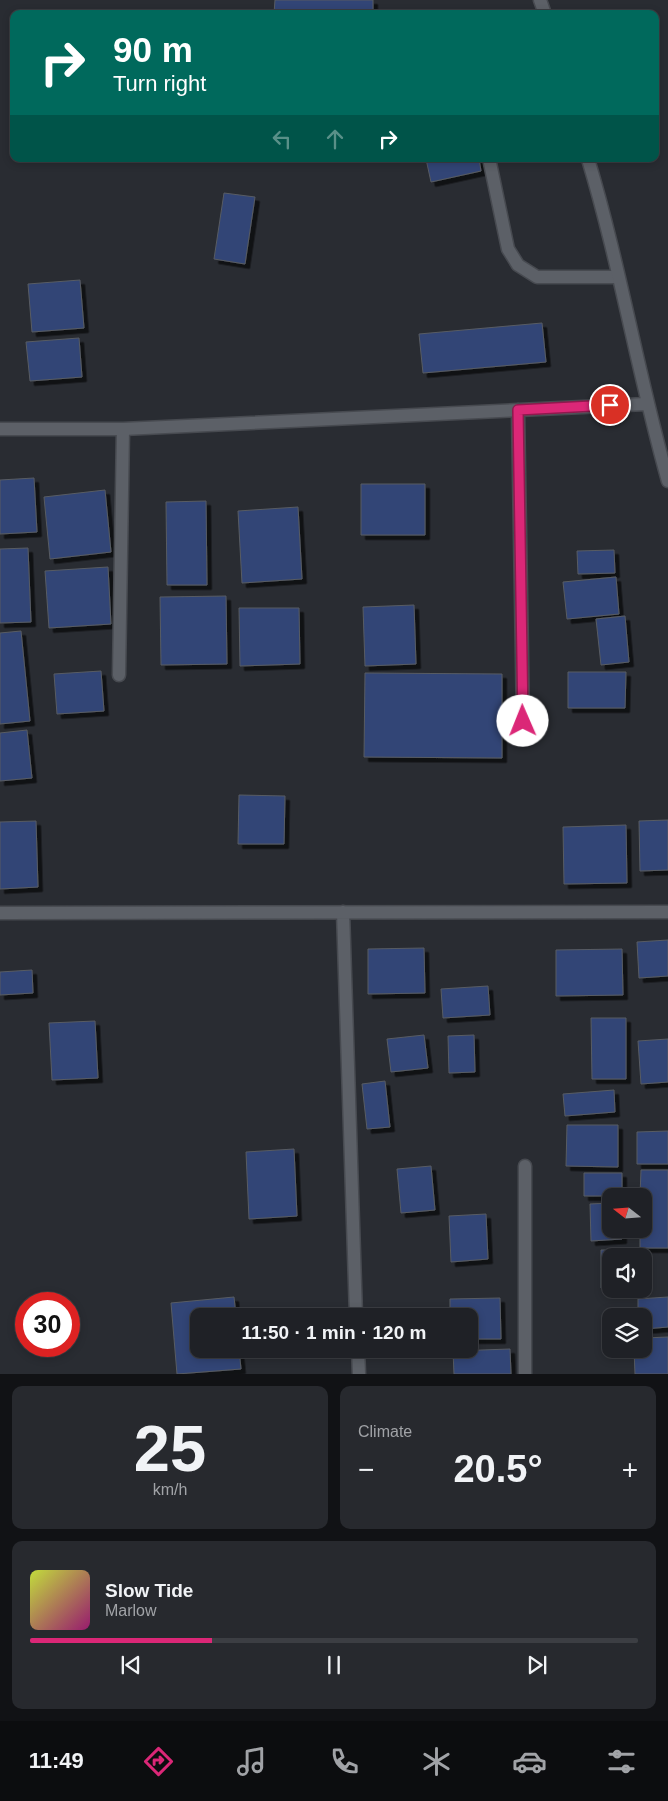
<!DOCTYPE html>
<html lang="en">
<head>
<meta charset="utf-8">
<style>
	body { margin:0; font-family:Arial,sans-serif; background:#27292e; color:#f1f3f6; height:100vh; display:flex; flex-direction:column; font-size:19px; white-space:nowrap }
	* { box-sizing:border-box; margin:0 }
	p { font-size:16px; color:#a1a3a7 }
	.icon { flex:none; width:28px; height:28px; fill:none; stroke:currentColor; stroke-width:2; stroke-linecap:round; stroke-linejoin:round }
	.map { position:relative; height:1374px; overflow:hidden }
	.sheet { display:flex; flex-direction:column; gap:12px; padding:12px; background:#111215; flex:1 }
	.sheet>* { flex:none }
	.banner { position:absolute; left:10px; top:10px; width:649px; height:152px; border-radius:10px; box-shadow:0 2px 8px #0003,0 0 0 1px #3c3e43; background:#00695c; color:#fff; overflow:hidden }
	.needle { width:32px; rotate:287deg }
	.tools { position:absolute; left:602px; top:1188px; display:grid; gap:10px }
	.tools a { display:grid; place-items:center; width:50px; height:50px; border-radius:10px; background:#1f2126; box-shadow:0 2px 8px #0003,0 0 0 1px #3c3e43; font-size:25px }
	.speed { position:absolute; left:15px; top:1292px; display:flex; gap:10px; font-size:25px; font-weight:700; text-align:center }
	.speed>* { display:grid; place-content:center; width:65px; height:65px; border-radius:50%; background:#1f2126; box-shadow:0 2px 8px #0003,0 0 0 1px #3c3e43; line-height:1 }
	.speed .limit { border:8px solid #d22; background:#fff; color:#111 }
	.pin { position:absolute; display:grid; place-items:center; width:42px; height:42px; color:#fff; margin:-21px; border:2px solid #fff; border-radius:50%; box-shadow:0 1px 5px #0007 }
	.me { position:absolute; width:55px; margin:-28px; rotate:359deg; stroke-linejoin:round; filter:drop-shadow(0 0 4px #0008) }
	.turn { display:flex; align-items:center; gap:18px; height:105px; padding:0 20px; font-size:22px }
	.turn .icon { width:65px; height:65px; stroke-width:2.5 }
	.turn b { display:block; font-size:35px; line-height:42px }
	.lanes { display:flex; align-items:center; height:48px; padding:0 20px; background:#0003; justify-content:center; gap:25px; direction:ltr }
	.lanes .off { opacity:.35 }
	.big { font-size:38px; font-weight:600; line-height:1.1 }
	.sheet .card { flex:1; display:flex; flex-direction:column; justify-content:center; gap:8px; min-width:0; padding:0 18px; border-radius:10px; background:#27292e }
	.sheet .dial { align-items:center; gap:0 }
	.dial b { font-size:65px; line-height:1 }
	.song { display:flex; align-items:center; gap:15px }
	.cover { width:60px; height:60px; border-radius:8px; background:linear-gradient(135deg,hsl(70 70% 55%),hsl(320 70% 35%)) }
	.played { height:5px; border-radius:2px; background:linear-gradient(90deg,#db2777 30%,#3c3e43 30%) }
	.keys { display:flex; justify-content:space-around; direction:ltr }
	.heat { display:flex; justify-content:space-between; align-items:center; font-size:28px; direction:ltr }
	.sheet .tiles { flex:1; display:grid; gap:12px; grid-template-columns:1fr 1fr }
	.card:last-child { grid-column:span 2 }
	.trip { position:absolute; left:190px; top:1308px; width:288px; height:50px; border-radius:10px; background:#1f2126; box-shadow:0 2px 8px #0003,0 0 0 1px #3c3e43; font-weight:600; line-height:50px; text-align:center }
	.menu { display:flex; height:80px; justify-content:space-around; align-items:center; background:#0c0d0f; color:#a1a3a7 }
	.menu .icon { width:35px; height:35px }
	.menu .active { color:#db2777 }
	.menu b { font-size:22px; color:#f1f3f6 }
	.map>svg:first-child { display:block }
	.building { fill:#314576; stroke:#585c63; filter:url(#shadow) }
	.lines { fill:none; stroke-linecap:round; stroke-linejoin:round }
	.service-casing { stroke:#474a50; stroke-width:15 }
	.minor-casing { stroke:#474a50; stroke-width:15 }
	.service { stroke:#5c6067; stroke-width:12 }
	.minor { stroke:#5c6067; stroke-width:12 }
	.route-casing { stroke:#8e194d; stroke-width:12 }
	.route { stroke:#db2777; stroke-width:9 }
</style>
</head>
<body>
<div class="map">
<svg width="668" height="1374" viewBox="0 0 668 1374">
	<defs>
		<filter id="shadow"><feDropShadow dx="4.5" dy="4.5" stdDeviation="0" flood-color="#0009"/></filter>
	</defs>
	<rect width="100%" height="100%" fill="#292c32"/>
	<path class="building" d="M275 0H373V14H274Z
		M426 159H479L481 171 431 182Z
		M224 193 255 197 245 264 214 259Z
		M80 280 84 328 32 332 28 284Z
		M542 323 546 362 423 373 419 334Z
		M79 338 82 377 30 381 26 342Z
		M34 478 37 532 0 534V480Z
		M361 484H425V535H361Z
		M105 490 111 552 50 559 44 497Z
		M206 501 207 585H167L166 502Z
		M298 507 302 579 242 583 238 511Z
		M28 548 31 622 0 623V549Z
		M614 550 615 573 578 574 577 551Z
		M108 567 111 624 49 628 45 571Z
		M616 577 619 614 567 619 563 582Z
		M226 596 227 664 161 665 160 597Z
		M414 605 416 664 365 666 363 607Z
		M239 608H299L300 664 240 666Z
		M625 616 629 662 601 665 596 619Z
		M21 631 30 721 0 724V633Z
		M101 671 104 711 57 714 54 674Z
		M568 672H626L625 708H568Z
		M365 673 502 674V758L364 757Z
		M27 730 32 778 0 781V733Z
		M239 795 285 796 284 844H238Z
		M668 820V870L640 871 639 821Z
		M36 821 38 887 0 889V822Z
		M626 825 627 883 564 884 563 827Z
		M668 940V976L639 978 637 942Z
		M424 948 425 993 368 994V949Z
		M622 949 623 995 556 996V950Z
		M32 970 33 993 0 995V972Z
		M488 986 490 1015 443 1018 441 989Z
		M591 1018H626V1079H592Z
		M95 1021 98 1078 52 1080 49 1023Z
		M424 1035 428 1068 391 1072 387 1039Z
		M474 1035 475 1072 449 1073 448 1036Z
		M668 1039V1082L641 1084 638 1041Z
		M385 1081 390 1127 367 1129 362 1084Z
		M614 1090 615 1112 565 1116 563 1094Z
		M567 1125H618V1167L566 1166Z
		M668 1131V1164H637V1132Z
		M294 1149 297 1216 249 1219 246 1152Z
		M431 1166 435 1210 401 1213 397 1169Z
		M641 1170H668V1248H640V1229H644V1196H640Z
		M584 1173H622V1196H584Z
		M611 1203V1229H622V1239L591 1241 590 1204Z
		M486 1214 488 1259 451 1262 449 1216Z
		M601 1250H627V1256H611V1288H601Z
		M234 1297 236 1316H199V1349H239L241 1369 177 1374 171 1303Z
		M668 1297V1327L644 1329V1316H638V1299Z
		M500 1298 501 1339H469V1316H450V1299Z
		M668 1337V1374H635L634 1349H644V1338Z
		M510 1349 511 1374H454L453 1351Z"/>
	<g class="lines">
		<defs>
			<path id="service" d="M490 163 508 249 518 265 537 277H618"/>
			<path id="minor" d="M540 0 545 14
				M588 159C620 265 638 375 668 481
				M518 410 523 721
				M0 429H123L646 404
				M119 675 123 429
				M343 912 356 1316
				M0 913 668 912
				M525 1166V1374
				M358 1349 359 1374"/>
		</defs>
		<use href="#service" class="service-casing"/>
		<use href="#minor" class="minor-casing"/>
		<use href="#service" class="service"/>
		<use href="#minor" class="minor"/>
	</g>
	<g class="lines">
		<defs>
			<path id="route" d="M523 721 518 410 610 405"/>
		</defs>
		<use href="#route" class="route-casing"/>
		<use href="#route" class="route"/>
	</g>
</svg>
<div class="tools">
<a><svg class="needle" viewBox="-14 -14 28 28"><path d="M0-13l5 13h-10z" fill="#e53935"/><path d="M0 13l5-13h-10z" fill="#a1a3a7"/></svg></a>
<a><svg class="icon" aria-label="sound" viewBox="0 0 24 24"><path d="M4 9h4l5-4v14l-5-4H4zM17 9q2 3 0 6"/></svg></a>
<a><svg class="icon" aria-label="layers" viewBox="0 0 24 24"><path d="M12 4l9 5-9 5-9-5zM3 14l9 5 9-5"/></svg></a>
</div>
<div class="speed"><div class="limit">30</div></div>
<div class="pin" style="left:610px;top:405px;background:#d93025"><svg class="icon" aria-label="arrive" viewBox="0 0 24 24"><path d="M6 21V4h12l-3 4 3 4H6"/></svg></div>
<svg class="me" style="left:523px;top:721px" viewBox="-20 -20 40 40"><circle r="19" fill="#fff"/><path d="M0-13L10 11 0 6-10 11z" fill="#db2777"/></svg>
<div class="trip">11:50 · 1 min · 120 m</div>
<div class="banner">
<div class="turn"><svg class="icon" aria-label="right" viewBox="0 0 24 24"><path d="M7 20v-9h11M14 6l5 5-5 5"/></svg><div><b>90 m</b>Turn right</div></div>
<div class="lanes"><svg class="icon off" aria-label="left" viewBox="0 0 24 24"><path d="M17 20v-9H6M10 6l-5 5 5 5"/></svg><svg class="icon off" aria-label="ahead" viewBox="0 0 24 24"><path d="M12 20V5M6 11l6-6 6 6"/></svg><svg class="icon" aria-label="right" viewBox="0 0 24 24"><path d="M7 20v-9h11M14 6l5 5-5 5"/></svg></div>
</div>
</div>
<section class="sheet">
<div class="tiles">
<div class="card dial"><b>25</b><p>km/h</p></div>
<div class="card"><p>Climate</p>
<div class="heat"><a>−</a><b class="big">20.5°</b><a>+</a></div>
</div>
<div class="card">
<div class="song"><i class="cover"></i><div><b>Slow Tide</b><p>Marlow</p></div></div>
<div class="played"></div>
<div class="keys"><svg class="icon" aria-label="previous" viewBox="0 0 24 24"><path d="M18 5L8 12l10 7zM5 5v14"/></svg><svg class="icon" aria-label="pause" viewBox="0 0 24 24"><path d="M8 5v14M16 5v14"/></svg><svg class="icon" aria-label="next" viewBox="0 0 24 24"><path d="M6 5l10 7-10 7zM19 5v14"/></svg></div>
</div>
</div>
</section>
<nav class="menu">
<b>11:49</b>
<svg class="icon active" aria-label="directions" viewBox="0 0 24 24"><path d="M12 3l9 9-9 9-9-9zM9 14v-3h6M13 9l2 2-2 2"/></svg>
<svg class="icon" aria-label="music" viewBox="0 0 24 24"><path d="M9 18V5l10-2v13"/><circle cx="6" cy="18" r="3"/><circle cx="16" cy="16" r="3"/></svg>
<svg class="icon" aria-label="phone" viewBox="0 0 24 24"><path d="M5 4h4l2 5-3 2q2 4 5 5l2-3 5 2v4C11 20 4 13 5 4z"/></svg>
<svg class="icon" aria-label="climate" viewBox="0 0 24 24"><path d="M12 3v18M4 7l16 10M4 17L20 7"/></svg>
<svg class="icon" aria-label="car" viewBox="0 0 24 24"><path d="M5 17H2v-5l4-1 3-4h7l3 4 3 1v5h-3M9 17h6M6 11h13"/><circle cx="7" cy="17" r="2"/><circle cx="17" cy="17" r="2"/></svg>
<svg class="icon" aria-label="filters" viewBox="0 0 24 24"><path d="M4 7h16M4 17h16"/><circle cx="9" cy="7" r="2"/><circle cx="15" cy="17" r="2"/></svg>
</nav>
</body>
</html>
